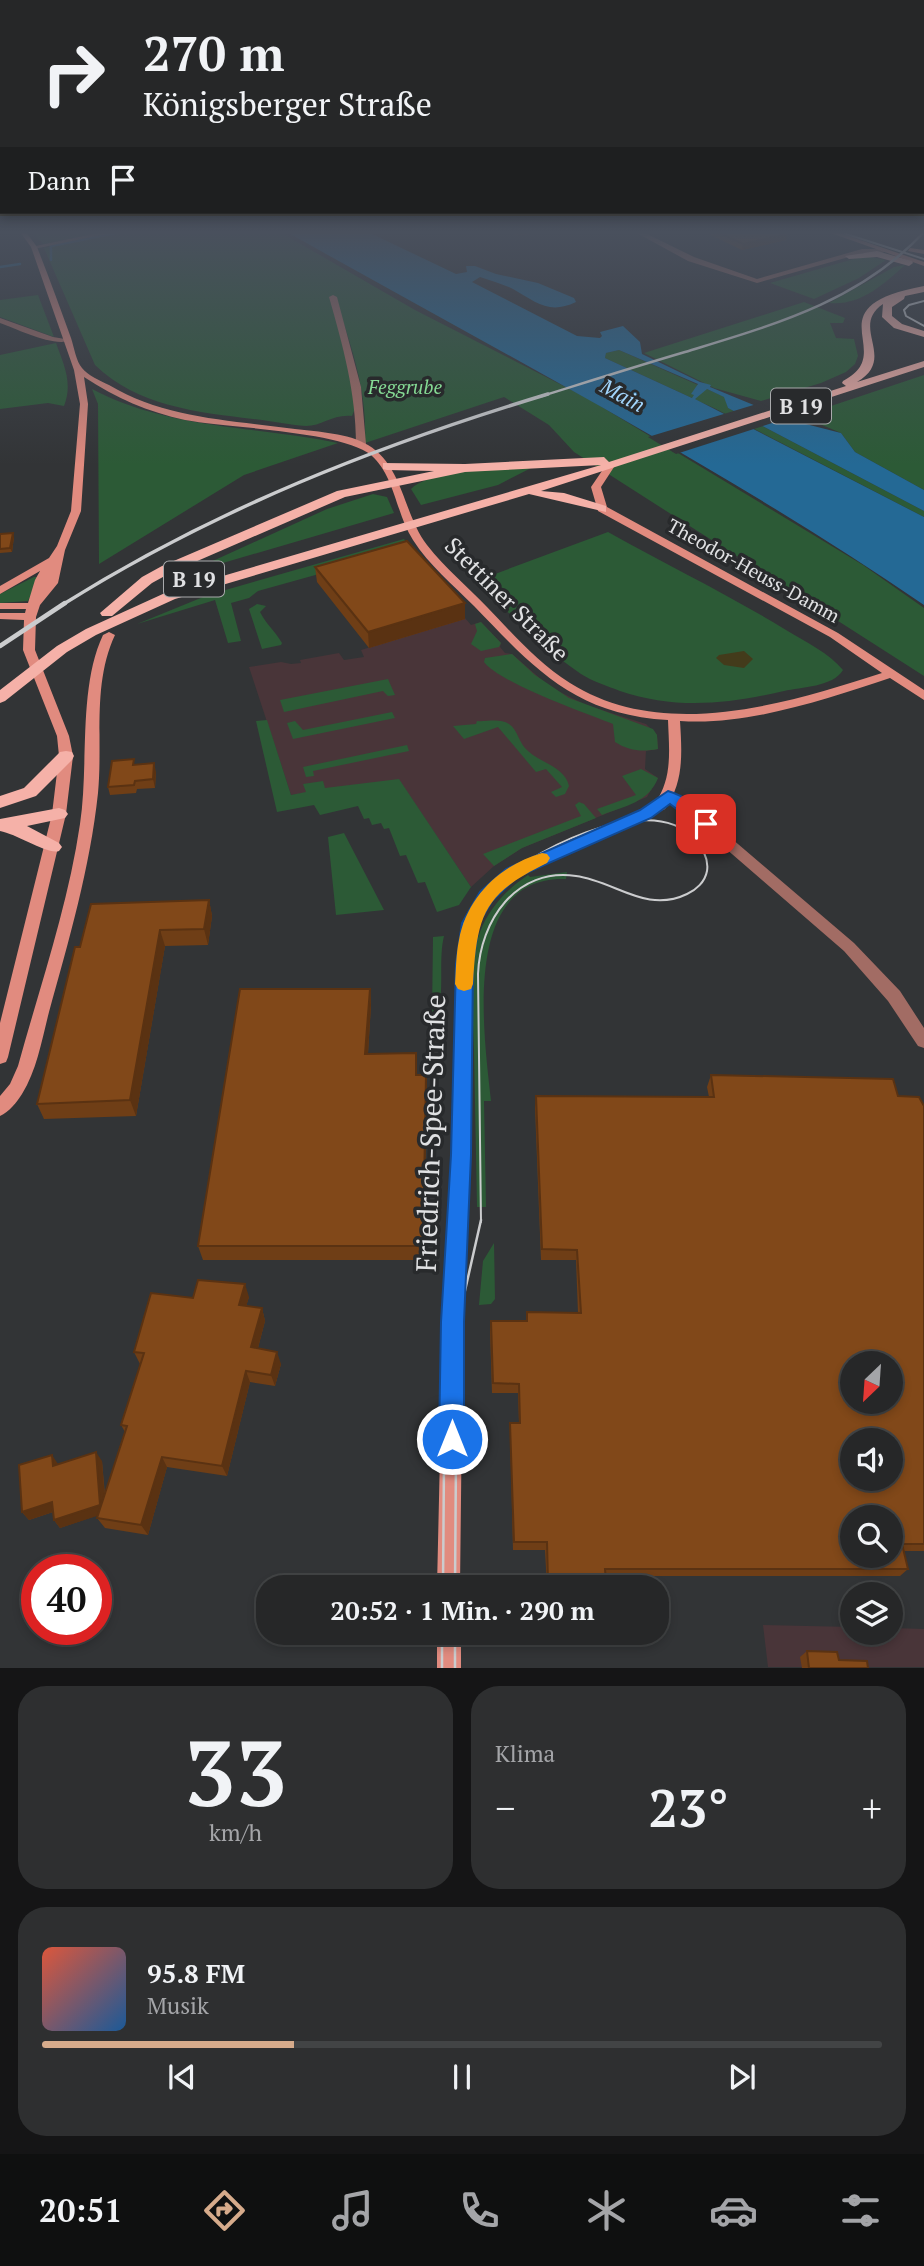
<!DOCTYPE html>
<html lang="de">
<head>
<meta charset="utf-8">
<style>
	body { margin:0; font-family:"PT Serif",serif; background:#2e2f30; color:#f1f3f6; height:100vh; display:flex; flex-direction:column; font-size:26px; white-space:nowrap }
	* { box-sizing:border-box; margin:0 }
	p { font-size:23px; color:#a4a5a8 }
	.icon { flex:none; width:38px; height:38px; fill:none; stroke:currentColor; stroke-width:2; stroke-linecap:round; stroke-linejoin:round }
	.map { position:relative; height:1668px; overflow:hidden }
	.panel { display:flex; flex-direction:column; gap:18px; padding:18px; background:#151516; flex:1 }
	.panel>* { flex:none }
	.top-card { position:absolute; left:0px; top:0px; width:924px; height:214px; box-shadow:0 4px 10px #0003,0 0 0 2px #424445; background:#262728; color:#f1f3f6; overflow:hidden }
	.needle { width:46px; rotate:205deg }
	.tools { position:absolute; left:840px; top:1351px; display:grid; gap:14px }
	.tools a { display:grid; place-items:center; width:63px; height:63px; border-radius:50%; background:#262728; box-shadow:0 4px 10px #0003,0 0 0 2px #424445; font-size:35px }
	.speed { position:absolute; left:21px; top:1554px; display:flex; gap:14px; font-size:35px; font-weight:700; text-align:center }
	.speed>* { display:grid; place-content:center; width:91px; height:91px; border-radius:50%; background:#262728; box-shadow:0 4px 10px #0003,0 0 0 2px #424445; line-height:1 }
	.speed .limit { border:10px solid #d22; background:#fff; color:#111 }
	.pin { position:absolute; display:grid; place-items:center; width:60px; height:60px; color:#fff; margin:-30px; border-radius:14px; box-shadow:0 4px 10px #0006 }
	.me { position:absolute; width:77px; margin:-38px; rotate:0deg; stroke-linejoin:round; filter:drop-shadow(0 0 5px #0008) }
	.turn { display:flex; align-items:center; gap:24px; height:147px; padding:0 28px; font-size:32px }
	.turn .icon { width:91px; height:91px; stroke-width:2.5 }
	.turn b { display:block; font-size:49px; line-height:60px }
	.then { display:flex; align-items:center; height:66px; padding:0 28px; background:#0003; gap:14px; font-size:26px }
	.big { font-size:52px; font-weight:800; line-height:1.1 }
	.panel .widget { flex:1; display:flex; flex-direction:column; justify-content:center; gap:10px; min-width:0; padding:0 24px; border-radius:28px; background:#2e2f30 }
	.panel .dial { align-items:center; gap:0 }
	.dial b { font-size:91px; line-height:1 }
	.song { display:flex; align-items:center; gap:21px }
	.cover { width:84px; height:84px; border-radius:10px; background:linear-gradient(135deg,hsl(10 70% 55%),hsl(210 70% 35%)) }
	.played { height:7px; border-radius:4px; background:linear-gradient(90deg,#d6ab8b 30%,#424445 30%) }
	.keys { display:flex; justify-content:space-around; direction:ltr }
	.heat { display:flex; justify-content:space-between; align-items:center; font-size:38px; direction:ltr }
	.panel .tiles { flex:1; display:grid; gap:18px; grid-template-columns:1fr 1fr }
	.widget:last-child { grid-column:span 2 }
	.trip { position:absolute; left:256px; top:1575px; width:413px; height:70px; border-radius:28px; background:#262728; box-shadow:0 4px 10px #0003,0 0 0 2px #424445; font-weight:800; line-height:70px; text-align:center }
	.tabs { display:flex; height:112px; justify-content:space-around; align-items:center; background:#0f1010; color:#a4a5a8 }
	.tabs .icon { width:49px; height:49px }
	.tabs .on { color:#d6ab8b }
	.tabs b { font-size:32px; color:#f1f3f6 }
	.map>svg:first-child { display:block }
	.education { fill:#493539 }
	.green { fill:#2c5a36 }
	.sand { fill:#433b1b }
	.water { fill:#246995; fill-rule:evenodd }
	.pier { fill:#323436 }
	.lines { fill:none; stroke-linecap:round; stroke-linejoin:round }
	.stream { stroke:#246995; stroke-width:2.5 }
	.street { fill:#a26c64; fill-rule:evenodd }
	.secondary { fill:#e18b7f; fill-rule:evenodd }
	.primary { fill:#f5b1a8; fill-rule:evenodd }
	.tram-far1 { stroke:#cbccce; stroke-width:2 }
	.tram { stroke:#cbccce; stroke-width:2.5 }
	.rail-far2 { stroke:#cbccce; stroke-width:2.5 }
	.rail-far1 { stroke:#cbccce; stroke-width:3.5 }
	.rail { stroke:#cbccce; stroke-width:4.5 }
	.wall { fill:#6f3e16 }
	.shaded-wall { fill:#5a3212 }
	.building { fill:#814819; stroke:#5a3212; stroke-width:2; fill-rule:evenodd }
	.route { fill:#1a73e8; stroke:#114b97; stroke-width:2 }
	.slow { fill:#f59e0b }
	.labels { text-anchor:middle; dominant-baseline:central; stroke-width:7; stroke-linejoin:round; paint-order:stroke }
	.far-park-label { font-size:19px; font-style:italic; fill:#85da94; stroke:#282a2c }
	.far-street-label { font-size:19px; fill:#e0e1e3; stroke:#282a2c }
	.far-water-label { font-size:21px; font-style:italic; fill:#a2d5fc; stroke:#282a2c }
	.shield { fill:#282a2c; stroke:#a9aaac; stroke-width:2 }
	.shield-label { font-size:21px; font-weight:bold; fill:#e0e1e3 }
	.street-label { font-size:23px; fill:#e0e1e3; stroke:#282a2c }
	.near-street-label { font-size:28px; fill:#e0e1e3; stroke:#282a2c }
</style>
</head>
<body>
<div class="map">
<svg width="924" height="1668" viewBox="0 0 924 1668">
	<rect width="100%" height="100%" fill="#323436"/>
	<path class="education" d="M465 618 471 625 481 622 501 643 500 647 505 653 512 654 550 687 586 705 646 724 657 735 658 749 646 751 645 769 658 778 647 797 522 848 494 866 471 887 399 780 291 795 249 667 281 662 291 664 301 663 300 660 339 653 344 660 364 657 361 650Z
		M763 1625 852 1627V1633H891V1628L924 1629V1667H768Z"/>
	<path class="green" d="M30 232H101L44 244Z
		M123 232H280L415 310 587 398 863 565 924 608V676L574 452 549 425 504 397 365 443C367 392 354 356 339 308L358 401 352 416C333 414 322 426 306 426 289 425 270 421 253 419 196 412 137 406 95 365L44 248Z
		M864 256 886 260 859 278 814 299 770 283Z
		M905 265C883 285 860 306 829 303L894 267Z
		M38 295 54 337 0 317V300Z
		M804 302 845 318 843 323H830L836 338 854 339 858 356 855 364 846 372 821 383 761 401 714 388 644 353Z
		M56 343C64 365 73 383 64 406L48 403 0 409V355Z
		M619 350 725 397 728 408 924 511V517L716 409 605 358 606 353Z
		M924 375V490L855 452 841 433 801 416Z
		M92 389C167 429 255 426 338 443L244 475 99 564 98 404Z
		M531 468 498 485 421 505 411 489C429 470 505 468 531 468Z
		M373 494 387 497 394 513 182 575 327 509Z
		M608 532C667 565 729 595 786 630 806 642 829 653 843 670 833 687 801 687 784 691 728 704 676 710 620 691 607 686 592 681 581 674 542 648 509 613 476 581Z
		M404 539 409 546 405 550 258 591 249 598 231 603 241 641 228 643 215 600 137 624 208 595Z
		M34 577H39L28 601 0 603V594Z
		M257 604 266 606 260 612C266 624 275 631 282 643L281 645 262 649 249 609Z
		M481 622 501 643 499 647 481 651 471 644 477 631 475 624Z
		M512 654 535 675 569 698 653 729 657 735 658 749C642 752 629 751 615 742L613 724C585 713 500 683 484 662L485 658Z
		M388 679 395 695 388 696 383 691 284 712 280 700Z
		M392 712 395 718 293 739 287 723 295 721 303 730Z
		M267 720 291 795 306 792 303 784 323 781 325 788 399 779 471 887 459 905 437 912 425 882 418 883 406 855 400 856 389 828 384 829 381 823 372 825 369 818 364 819 358 806 320 815 314 805 277 812 256 721Z
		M477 721C486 722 500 718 509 724 518 730 519 744 528 751 541 763 565 767 569 786L565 794 556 797 551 792 562 787 546 769 536 772 498 727 464 739 453 726 476 724Z
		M407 745 409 751 313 771 314 776 306 777 303 767Z
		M641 769 658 778C649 802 625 806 602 815L597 809 636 795 622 776Z
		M579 802 584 804 596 818 522 848 494 866 483 854 581 816 575 805Z
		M344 833 384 910 336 915 328 837Z
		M567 872 566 879C460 875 484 1035 491 1101H484L486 1207H477C476 1155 475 1102 474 1050 473 1016 468 964 480 932 489 908 507 889 528 875L530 877Z
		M444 936C438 960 445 995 437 1014L432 1015 433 937Z
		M494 1243 495 1299 491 1304 479 1305 483 1261Z"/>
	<path class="sand" d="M744 651 753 659 744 668 724 665 716 658 719 655Z"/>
	<path class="water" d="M287 232H368L456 274 467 272 466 266H475L496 274 538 283 574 298 576 302C549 315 536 302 513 289 503 284 491 281 480 277L472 282 577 336 600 338 602 336 600 332 623 326 640 342 642 354 700 382 711 385 710 387 790 420 841 433 855 452 924 490V511L728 408 724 397 707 389 695 399 924 517V605C721 466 501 353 287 232ZM619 350 698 384 691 394 694 395 692 398 605 358 606 353Z"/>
	<path class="pier" d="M760 403 791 417 676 454 648 437Z"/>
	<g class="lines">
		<path class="stream" d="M51 260V246L121 232
			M0 267 20 264"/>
		<path class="street" d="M102 232H115L34 249 31 247Z
			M635 232H643L694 257 757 279 862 249H882L886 251 882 253H863L757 283 688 261Z
			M333 295 337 297 361 387 366 444 361 447 356 444C356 393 343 346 329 297Z
			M0 318 53 337 71 340C55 348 17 329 0 323Z
			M668 791 690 803 854 943 900 991 924 1028V1048L918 1046 888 1001 844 951 680 809 661 796 663 793Z"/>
		<path class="secondary" d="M20 232H26L37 247C49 277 60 308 71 338 74 347 76 361 82 368 87 375 101 381 109 385 166 419 231 420 295 429 319 432 348 433 368 445 404 467 403 514 427 545 445 568 467 586 487 607 513 634 538 663 570 683 663 742 786 704 882 673L830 637 598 511 591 487 606 465 609 464 614 467 601 487 607 507 838 633 924 690V700L890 678C826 699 748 726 680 721 682 754 684 782 665 809L516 877 491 901 479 923 473 964 470 1155 463 1322 460 1587H437L443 1322 452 1155 457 964 463 923 481 893 506 869 655 803C673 778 669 749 668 720 574 714 535 669 474 606 453 585 429 565 413 540 396 514 395 476 371 455 342 431 228 428 185 420 148 412 116 398 84 377L88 404 81 511 65 550 58 583 40 605 36 617 35 650 69 736 73 756 66 814 8 1057 6 1062 0 1064V1023L52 814 59 756 57 736 23 650 24 620 0 619V613H25L26 609H0V603H28L35 580 40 571 0 594V586L49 558 57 546 71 511 80 404 74 370 31 247Z
			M828 232H837L924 262V266Z
			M910 248 924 250V254L908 251Z
			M109 632 115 635C92 684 103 741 98 793 90 868 69 940 49 1012 42 1039 37 1070 22 1094 17 1102 9 1112 0 1116V1096L10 1084 18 1066C40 986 68 906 80 824 89 765 78 688 103 635Z
			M437 1633H461V1668H437Z"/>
		<path class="primary" d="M877 251 912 261 913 263 909 266 877 257 849 259 845 256Z
			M924 286V292L905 296 904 299 892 307V316L902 324 924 331V337L894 328 882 317 883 304C849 327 898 358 857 382L924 361V367L541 491 564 493 606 506V512L529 494 175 599 96 635 67 652 5 701 0 703V690L57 646 86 629 165 593 601 465 465 472 345 497 172 572 152 583 112 616H102L100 613 142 577 162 566 337 491 434 471 387 470 383 469V463L465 464 604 457 609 462 846 386 842 383 843 381C900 352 809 307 924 286Z
			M66 751 72 752 74 756 72 760 36 796 0 808V796L24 788 60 752Z
			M59 808 65 810 68 814 65 818 27 826 59 843 62 847 59 851C48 855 17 834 0 831V819Z"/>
		<path class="tram-far1" d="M840 232 924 259
			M924 301 909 305 904 310 906 316 924 326
			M451 1222 456 1159 457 962C462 938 469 914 486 895 522 853 647 789 694 838 702 847 709 859 707 871 705 882 696 890 687 894 646 914 615 881 576 876 516 867 480 921 478 974L481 1222"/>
		<path class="tram" d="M443 1587 445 1335 451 1220
			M455 1587 457 1326 481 1220
			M442 1633V1668
			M455 1633V1668"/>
		<path class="rail-far2" d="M542 396C590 381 637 366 685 352 773 325 859 302 924 232"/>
		<path class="rail-far1" d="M62 605C215 509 376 446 548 394"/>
		<path class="rail" d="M0 646 65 603"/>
	</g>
	<path class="wall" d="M510 232H541L518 236Z
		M704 232H779L786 240 742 250Z
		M0 534 14 537 12 552 0 553Z
		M315 567 465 619 369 648 317 582Z
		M136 765 156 772 155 788 137 789 136 793 110 795 108 787Z
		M209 900 212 916 208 945 165 946 136 1116 44 1119 37 1104 80 947Z
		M370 989 371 1005 368 1054 417 1075 427 1090 423 1260H203L198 1246Z
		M711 1075 898 1096 924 1106V1551H904L908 1569 900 1576H606V1582L604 1587H547L545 1550H513L510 1432V1423H519L518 1393H492L490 1331 491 1321H526L527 1312 578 1313 576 1260H541L535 1108 536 1096 709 1097 707 1087Z
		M249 1297 246 1306 262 1308 265 1321 258 1348 281 1364 275 1386 250 1382 227 1476 167 1467 148 1535 105 1528 97 1518 98 1515 60 1528 54 1520 53 1512 29 1520 22 1512 58 1464 102 1461 105 1495 125 1432 121 1425 140 1364 134 1352 193 1298Z
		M807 1651 839 1660 868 1668H802L800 1657Z"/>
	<path class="shaded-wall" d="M518 232H541L518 236Z
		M787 234 786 240 742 250 743 244Z
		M13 533 14 537 12 552 10 548Z
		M465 603V619L369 648 368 632Z
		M154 763 156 772 155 788 153 779Z
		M209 900 212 916 208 945 204 929Z
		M160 930 165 946 136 1116 130 1100Z
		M370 989 371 1005 367 1069 365 1054Z
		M426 1075 427 1090 423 1260V1246Z
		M245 1284 249 1297 243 1317 239 1305Z
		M262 1308 265 1321 255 1359 251 1347Z
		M277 1352 281 1364 275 1386 271 1375Z
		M246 1371 250 1382 227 1476 222 1466Z
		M96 1452 102 1461 106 1513 60 1528 54 1520Z
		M52 1455 58 1464 53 1466Z
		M162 1457 167 1467 148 1535 141 1525Z
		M52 1502 59 1510 29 1520 22 1512Z"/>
	<path class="building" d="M718 232H779L787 234 743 244Z
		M13 533 10 548 0 549V534Z
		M407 541 465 603 368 632 315 567Z
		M134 759 133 765 154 763 153 779 135 781 134 785 108 787 112 761Z
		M209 900 204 929 160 930 130 1100 37 1104 75 947H80L91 904Z
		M240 989H370L365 1054 416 1053V1075H426L423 1246H198Z
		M711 1075 893 1079 898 1096 919 1097 924 1106V1544H902L908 1569H605L606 1582H548L547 1542H514L510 1423H520L519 1384 493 1383 491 1321H527V1312L581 1313 577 1250 542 1249 536 1096 714 1097ZM852 1363H891V1402H852ZM852 1440H891V1479H852ZM852 1517H891V1556H852Z
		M198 1280 245 1284 239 1305 262 1308 251 1347 277 1352 271 1375 246 1371 222 1466 162 1457 141 1525 97 1518 127 1426 121 1425 144 1353 134 1352 151 1293 193 1298Z
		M96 1452 100 1505 54 1520 52 1502 22 1512 19 1465 52 1455 53 1466Z
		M807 1651 837 1652 839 1660 867 1661 868 1668H809Z"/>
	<linearGradient id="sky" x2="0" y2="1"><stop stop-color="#1c1d1e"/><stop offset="0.5" stop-color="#49505d"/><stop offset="1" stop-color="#49505d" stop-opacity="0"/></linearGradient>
	<rect width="924" height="465" fill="url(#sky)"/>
	<path class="route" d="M668 791C685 796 703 809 713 824L711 827H700L670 804 651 818 517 877 492 901 479 923 473 964 471 1155 464 1322V1439L460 1447 452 1451 443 1447 439 1439 441 1322 451 1155 456 964 462 923 480 892 506 869 640 810Z"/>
	<path class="slow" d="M542 853 547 854 550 858 547 863C483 894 477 915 473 984L471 989 464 991 458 989 455 984C456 970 456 954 459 940 467 897 500 865 542 853Z"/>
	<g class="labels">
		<g class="far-park-label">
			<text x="405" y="386">Feggrube</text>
		</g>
		<g class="far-street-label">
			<text transform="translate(754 570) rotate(29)">Theodor-Heuss-Damm</text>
		</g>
		<g class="far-water-label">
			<text transform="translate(623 395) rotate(28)">Main</text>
		</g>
		<g class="shield">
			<rect x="771" y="388.5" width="60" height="35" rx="5"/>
			<rect x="164" y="561.5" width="60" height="35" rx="5"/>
		</g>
		<g class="shield-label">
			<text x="801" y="406">B 19</text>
			<text x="194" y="579">B 19</text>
		</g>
		<g class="street-label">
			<text transform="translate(507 599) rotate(45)">Stettiner Straße</text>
		</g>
		<g class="near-street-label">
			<text transform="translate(430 1133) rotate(-88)">Friedrich-Spee-Straße</text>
		</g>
	</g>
</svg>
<div class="tools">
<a><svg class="needle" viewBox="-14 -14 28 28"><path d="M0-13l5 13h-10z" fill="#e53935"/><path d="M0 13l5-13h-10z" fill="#a4a5a8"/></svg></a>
<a><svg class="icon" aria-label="sound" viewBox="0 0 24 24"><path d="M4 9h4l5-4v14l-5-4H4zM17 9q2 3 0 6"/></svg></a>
<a><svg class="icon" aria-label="search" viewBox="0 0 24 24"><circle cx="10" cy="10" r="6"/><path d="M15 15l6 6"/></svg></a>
<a><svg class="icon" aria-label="layers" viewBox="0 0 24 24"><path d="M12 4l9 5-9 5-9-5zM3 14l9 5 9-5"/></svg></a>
</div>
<div class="speed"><div class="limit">40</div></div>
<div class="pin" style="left:706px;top:824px;background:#d93025"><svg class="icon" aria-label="arrive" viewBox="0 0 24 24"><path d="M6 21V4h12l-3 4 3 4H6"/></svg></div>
<svg class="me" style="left:452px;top:1439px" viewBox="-20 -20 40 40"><circle r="17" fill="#1a73e8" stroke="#fff" stroke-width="3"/><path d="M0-11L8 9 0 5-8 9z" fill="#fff"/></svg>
<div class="trip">20:52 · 1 Min. · 290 m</div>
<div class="top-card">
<div class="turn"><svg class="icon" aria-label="right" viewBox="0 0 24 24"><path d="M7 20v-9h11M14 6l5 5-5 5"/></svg><div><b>270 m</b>Königsberger Straße</div></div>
<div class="then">Dann<svg class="icon" aria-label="arrive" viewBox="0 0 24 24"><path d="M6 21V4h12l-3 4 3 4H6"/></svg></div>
</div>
</div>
<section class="panel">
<div class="tiles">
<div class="widget dial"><b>33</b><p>km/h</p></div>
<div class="widget"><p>Klima</p>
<div class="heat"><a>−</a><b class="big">23°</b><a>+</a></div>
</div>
<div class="widget">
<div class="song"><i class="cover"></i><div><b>95.8 FM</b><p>Musik</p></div></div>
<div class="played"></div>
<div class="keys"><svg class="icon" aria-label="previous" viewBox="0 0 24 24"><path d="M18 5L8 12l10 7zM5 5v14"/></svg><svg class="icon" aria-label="pause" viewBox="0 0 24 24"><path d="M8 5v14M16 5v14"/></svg><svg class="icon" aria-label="next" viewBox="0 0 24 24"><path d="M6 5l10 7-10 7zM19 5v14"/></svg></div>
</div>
</div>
</section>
<nav class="tabs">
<b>20:51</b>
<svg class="icon on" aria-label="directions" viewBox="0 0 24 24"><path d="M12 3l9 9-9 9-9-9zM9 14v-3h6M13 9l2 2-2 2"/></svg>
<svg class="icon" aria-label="music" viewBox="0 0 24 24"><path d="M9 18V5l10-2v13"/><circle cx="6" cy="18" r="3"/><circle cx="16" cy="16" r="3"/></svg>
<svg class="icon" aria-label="phone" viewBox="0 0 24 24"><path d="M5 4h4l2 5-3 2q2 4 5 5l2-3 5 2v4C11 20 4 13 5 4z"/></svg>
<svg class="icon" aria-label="climate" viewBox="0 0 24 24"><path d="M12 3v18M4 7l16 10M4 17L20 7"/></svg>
<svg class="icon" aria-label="car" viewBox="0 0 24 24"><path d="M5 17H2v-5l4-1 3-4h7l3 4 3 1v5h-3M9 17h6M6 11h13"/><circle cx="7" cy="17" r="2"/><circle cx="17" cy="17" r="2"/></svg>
<svg class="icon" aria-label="filters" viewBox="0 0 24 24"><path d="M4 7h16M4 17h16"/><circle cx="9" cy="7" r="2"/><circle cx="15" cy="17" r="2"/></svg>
</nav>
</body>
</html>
